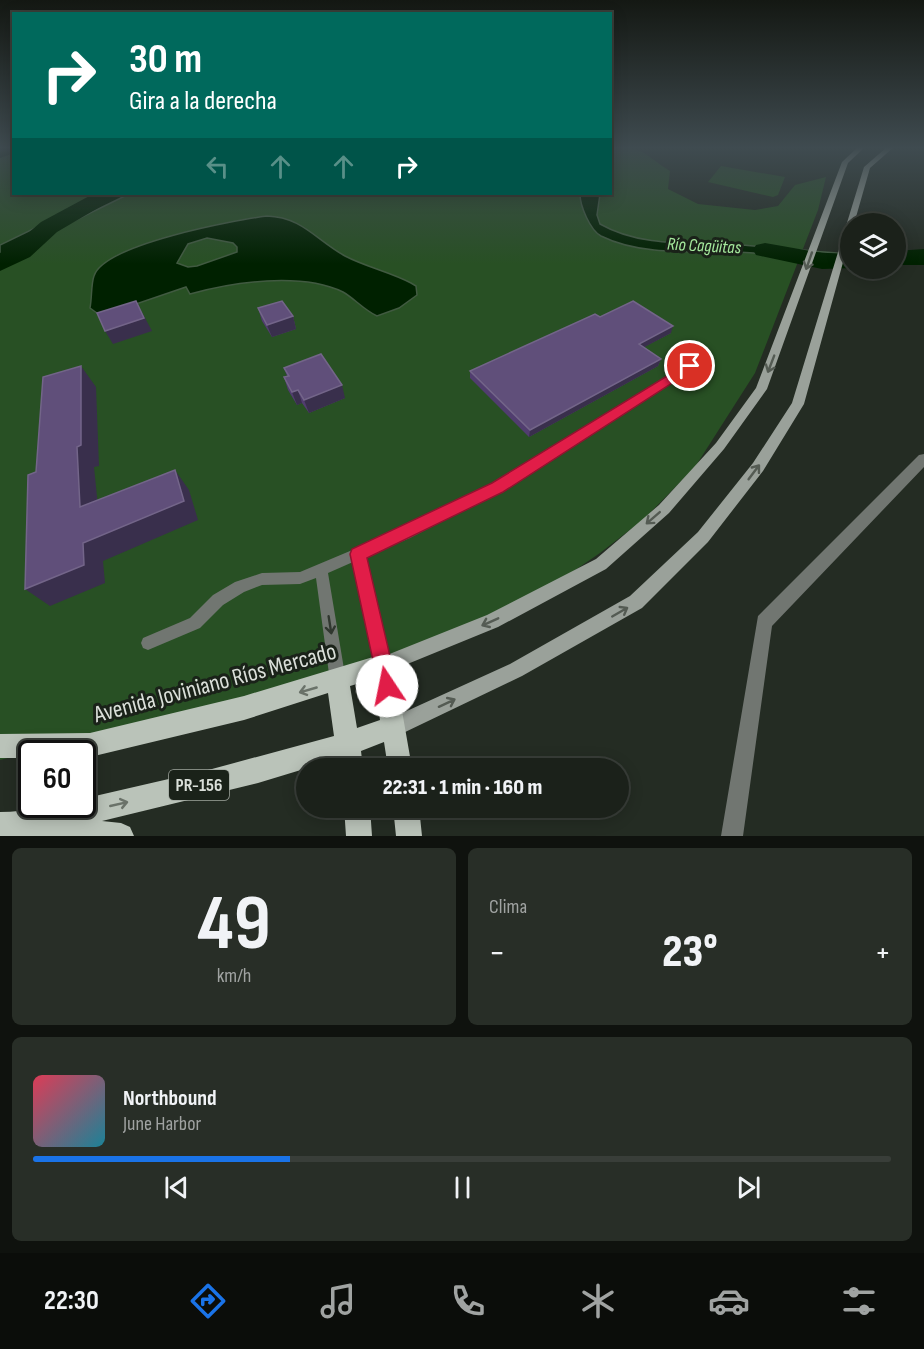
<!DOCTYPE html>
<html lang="es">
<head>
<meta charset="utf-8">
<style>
	body { margin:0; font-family:"Sofia Sans Condensed",sans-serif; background:#282e27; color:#f1f3f6; height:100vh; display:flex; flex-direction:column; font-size:22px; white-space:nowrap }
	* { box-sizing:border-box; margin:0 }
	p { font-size:20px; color:#a0a3a2 }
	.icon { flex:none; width:33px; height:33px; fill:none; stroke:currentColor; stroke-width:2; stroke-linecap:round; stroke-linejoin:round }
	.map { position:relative; height:836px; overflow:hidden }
	.drawer { display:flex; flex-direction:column; gap:12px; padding:12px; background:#0f120e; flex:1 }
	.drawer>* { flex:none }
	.banner { position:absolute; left:12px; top:12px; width:600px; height:183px; border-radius:0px; box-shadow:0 3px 15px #0003,0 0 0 2px #393e39; background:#00695c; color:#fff; overflow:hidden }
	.fabs { position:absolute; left:840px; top:213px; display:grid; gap:12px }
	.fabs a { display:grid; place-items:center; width:66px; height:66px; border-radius:50%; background:#1b211a; box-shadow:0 3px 15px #0003,0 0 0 2px #393e39; font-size:30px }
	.speed { position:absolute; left:18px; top:740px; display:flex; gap:12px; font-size:30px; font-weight:700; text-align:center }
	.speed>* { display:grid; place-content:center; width:78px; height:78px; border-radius:50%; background:#1b211a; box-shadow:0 3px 15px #0003,0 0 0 2px #393e39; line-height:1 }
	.speed .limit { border:3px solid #111; border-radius:9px; background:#fff; color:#111 }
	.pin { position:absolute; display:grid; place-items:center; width:51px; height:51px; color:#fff; margin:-26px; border:3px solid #fff; border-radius:50%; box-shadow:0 2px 6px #0007 }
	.me { position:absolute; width:66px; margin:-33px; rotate:349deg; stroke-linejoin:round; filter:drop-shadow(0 0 4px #0008) }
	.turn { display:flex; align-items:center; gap:21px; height:126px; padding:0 18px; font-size:27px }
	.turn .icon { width:78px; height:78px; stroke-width:2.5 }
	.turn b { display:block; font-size:42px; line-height:51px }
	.lanes { display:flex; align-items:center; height:57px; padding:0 18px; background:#0003; justify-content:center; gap:30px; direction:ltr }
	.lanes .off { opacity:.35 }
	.big { font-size:45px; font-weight:800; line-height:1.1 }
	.drawer .card { flex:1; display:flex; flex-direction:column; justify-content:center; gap:9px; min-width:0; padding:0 21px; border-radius:9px; background:#282e27 }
	.drawer .dial { align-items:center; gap:0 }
	.dial b { font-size:78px; line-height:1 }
	.song { display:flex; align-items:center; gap:18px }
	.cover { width:72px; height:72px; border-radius:9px; background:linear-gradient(135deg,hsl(350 70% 55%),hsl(190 70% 35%)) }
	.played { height:6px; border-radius:3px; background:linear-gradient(90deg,#1a73e8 30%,#393e39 30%) }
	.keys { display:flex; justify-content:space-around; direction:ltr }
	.heat { display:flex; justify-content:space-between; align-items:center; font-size:33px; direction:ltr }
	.drawer .tiles { flex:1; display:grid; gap:12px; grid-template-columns:1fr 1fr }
	.card:last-child { grid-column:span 2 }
	.trip { position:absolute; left:296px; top:758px; width:333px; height:60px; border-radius:30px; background:#1b211a; box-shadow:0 3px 15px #0003,0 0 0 2px #393e39; font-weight:800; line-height:60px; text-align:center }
	.tab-bar { display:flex; height:96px; justify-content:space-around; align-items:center; background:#0b0d0a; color:#a0a3a2 }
	.tab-bar .icon { width:42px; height:42px }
	.tab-bar .selected { color:#1a73e8 }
	.tab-bar b { font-size:27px; color:#f1f3f6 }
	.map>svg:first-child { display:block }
	.green { fill:#285024 }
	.water { fill:#002100; stroke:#415a41; stroke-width:1.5; fill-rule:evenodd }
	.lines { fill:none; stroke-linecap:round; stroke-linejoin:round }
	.river { fill:#002100; fill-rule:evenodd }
	.service { fill:#717671; fill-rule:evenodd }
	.minor { fill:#717671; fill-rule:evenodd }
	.secondary { fill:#9aa19a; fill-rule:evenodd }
	.primary { fill:#bac3b9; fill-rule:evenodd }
	.wall { fill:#513d6f }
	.shaded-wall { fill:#392f4c }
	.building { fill:#604f7a; stroke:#736589; stroke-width:1.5 }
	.oneway { stroke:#545b53 }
	.oneway2 { stroke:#30372f }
	.oneway3 { stroke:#6a7269 }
	.route { fill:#e11d48; stroke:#92132f; stroke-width:1.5 }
	.labels { text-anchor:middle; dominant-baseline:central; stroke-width:6; stroke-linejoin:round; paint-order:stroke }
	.far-water-label { font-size:18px; font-style:italic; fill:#a5e99d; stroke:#1a2219 }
	.shield { fill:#1a2219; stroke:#a0a69f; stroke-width:1.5 }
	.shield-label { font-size:18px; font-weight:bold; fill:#dadfd9 }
	.near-street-label { font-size:24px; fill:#dadfd9; stroke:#1a2219 }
</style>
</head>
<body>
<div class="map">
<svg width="924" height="836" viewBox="0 0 924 836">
	<rect width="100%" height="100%" fill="#242c23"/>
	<path class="green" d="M0 147H13L14 194H610L611 147C646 147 644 155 670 171L668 189 698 204 755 210 778 206 795 185 826 177 818 210 755 373 695 467 644 519 600 553 565 577 512 606 393 658 0 760Z
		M721 166 785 177 778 195 773 197 708 182Z"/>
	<path class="water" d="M105 194H129L0 257V245Z
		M580 194H600L597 215 600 224C642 248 693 242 740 245 777 247 814 252 850 254V262C813 258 775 254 737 252 694 251 641 256 601 236 590 230 580 206 580 194Z
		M267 216C302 217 316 240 345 256 366 267 390 272 411 283L416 286 417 295 399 308 377 316C364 310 355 299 343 292 301 272 233 282 190 294L186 287 101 316 90 308C92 298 91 284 94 276 104 244 236 220 267 216ZM207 238 233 243 237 247V252L197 266 188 267 177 263 188 244Z"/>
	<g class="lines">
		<path class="river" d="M0 147H14V153L0 158Z
			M93 194H119L115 198 57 232 30 257 0 271V253L12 247 41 222Z
			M765 243 822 253 850 254V268H855L822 269 756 255 753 250 756 245Z
			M924 249V265H896V251Z"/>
		<path class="service" d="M690 363 693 364 695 366 693 368 501 491 410 538 365 557 391 665 388 670 383 673 378 670 375 665 353 562 328 573 346 681 344 687 338 689 332 687 330 681 316 578 300 584 262 585 244 592 223 605 200 628 148 650 143 648 141 643 143 638 190 618 213 595 235 582 262 573 300 572 400 530 493 485Z"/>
		<path class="minor" d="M924 454V467L772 626 743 836H721L758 616 919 455Z"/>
		<path class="secondary" d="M858 147H865L848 163 767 389 724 449 669 513 606 569 498 627 383 674 377 671 374 665 377 659 487 615 596 559 659 505 716 443 756 388 842 162Z
			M887 147H894L870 168 854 224H850V237L804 404 763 471 708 542 642 608 522 676 401 734 394 736 387 734 385 727 387 720 510 664 630 596 698 532 753 463 792 403 864 167Z"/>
		<path class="primary" d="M383 654 391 657 394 665 412 768H388L384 742 361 751 363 768H339L337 759 258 783 102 821 121 823 130 827 134 836H0V812C28 812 54 804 82 804V799L212 769 334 736 328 693 244 720 90 757H82V753H32V758H0V734L90 733 244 696ZM374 679 380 720 357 728 350 686Z
			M344 807H370L372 836H346Z
			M393 807H419L422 836H396Z"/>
	</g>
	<path class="wall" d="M258 308 293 316 296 329 272 337 262 321Z
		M600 317 671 333 644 347 661 359 658 366 529 437 470 378V371Z
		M284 368 345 398 309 413 302 403 297 405 288 390 284 377 287 376Z"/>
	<path class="shaded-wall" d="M136 301 152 331 113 344 105 331Z
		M293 316 296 329 272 337 267 325Z
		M673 326 671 333 637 351 639 344Z
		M661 359 658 366 529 437 530 430Z
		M81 366 96 387 99 466 94 467 100 526 80 507 77 447Z
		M342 385 345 398 309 413 304 400Z
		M298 390 302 403 297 405 292 392Z
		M175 470 189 490 198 520 103 561 105 583 50 606 25 589Z"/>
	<path class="building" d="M136 301 144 318 105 331 97 313Z
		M282 301 293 316 267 325 258 308Z
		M633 301 673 326 639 344 661 359 530 430 470 371 595 314 600 317Z
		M321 354 342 385 304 400 298 390 292 392 284 377 289 376 284 368Z
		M81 366V445L77 447 80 507 175 470 184 501 83 543 84 565 25 589 28 475 36 472 43 377Z"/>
	<defs><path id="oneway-shaft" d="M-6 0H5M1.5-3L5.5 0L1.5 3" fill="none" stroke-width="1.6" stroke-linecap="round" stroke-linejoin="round" transform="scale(1.5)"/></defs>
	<g class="oneway">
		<use href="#oneway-shaft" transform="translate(809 261) rotate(109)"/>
		<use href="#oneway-shaft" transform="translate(771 364) rotate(111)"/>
		<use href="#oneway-shaft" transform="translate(754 472) rotate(-53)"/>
		<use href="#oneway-shaft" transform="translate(653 518) rotate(139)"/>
		<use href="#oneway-shaft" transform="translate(620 612) rotate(-30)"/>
		<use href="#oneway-shaft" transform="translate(490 622) rotate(156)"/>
		<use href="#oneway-shaft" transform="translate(447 703) rotate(-25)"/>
	</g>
	<use class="oneway2" href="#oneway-shaft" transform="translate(330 625) rotate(81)"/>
	<g class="oneway3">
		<use href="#oneway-shaft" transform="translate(308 690) rotate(164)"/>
		<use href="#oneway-shaft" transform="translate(119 804) rotate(-13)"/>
	</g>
	<linearGradient id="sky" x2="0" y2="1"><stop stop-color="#141813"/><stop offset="0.56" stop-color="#3f4b50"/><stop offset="1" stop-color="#3f4b50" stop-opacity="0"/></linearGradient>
	<rect width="924" height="264" fill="url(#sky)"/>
	<path class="route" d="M690 362 696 366 694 369 503 492 367 558 397 686 394 693 387 696 380 693 350 554 352 549 492 483Z"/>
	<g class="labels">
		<g class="far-water-label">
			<text transform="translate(704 246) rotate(3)">Río Cagüitas</text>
		</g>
		<rect class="shield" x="169" y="770" width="60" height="30" rx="4.5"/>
		<g class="shield-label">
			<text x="199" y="785">PR-156</text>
		</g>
		<g class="near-street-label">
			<text transform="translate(215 683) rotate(-15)">Avenida Joviniano Ríos Mercado</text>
		</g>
	</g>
</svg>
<div class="fabs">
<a><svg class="icon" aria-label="layers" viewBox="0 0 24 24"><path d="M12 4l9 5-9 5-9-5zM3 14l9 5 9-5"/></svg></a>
</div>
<div class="speed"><div class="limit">60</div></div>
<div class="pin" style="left:690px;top:366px;background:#d93025"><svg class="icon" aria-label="arrive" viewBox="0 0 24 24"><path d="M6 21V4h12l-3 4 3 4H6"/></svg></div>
<svg class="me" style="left:387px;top:686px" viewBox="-20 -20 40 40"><circle r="19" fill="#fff"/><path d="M0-13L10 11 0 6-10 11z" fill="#e11d48"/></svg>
<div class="trip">22:31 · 1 min · 160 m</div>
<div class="banner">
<div class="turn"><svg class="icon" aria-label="right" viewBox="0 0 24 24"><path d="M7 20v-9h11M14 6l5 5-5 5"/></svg><div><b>30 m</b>Gira a la derecha</div></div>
<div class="lanes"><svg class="icon off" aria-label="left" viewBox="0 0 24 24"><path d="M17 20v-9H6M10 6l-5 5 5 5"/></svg><svg class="icon off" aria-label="ahead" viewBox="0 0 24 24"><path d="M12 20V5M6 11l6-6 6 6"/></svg><svg class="icon off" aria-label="ahead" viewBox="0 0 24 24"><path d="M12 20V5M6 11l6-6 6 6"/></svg><svg class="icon" aria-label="right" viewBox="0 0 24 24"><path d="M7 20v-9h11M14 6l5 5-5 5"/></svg></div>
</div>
</div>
<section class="drawer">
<div class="tiles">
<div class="card dial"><b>49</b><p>km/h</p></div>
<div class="card"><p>Clima</p>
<div class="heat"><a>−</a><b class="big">23°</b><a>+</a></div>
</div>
<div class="card">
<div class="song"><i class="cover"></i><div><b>Northbound</b><p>June Harbor</p></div></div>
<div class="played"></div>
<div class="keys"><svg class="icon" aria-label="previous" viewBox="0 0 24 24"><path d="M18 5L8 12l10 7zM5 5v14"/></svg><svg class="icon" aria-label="pause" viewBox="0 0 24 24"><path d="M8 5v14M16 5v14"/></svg><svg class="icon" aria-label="next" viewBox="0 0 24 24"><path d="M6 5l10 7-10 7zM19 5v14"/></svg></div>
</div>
</div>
</section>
<nav class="tab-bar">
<b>22:30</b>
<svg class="icon selected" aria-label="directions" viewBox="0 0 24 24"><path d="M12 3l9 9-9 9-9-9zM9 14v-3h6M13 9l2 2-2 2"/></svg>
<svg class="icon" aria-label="music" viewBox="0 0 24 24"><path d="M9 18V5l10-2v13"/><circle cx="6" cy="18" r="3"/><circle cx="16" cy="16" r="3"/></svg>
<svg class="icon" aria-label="phone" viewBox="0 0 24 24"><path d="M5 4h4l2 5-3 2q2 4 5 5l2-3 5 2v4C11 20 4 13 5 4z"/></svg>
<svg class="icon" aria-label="climate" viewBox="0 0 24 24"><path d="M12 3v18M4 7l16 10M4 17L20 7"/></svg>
<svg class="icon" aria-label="car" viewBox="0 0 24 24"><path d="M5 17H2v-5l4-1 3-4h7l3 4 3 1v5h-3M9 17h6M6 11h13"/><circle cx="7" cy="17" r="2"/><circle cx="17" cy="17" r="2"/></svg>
<svg class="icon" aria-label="filters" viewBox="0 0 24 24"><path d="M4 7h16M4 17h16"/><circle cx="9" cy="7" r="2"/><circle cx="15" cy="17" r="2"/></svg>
</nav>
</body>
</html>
